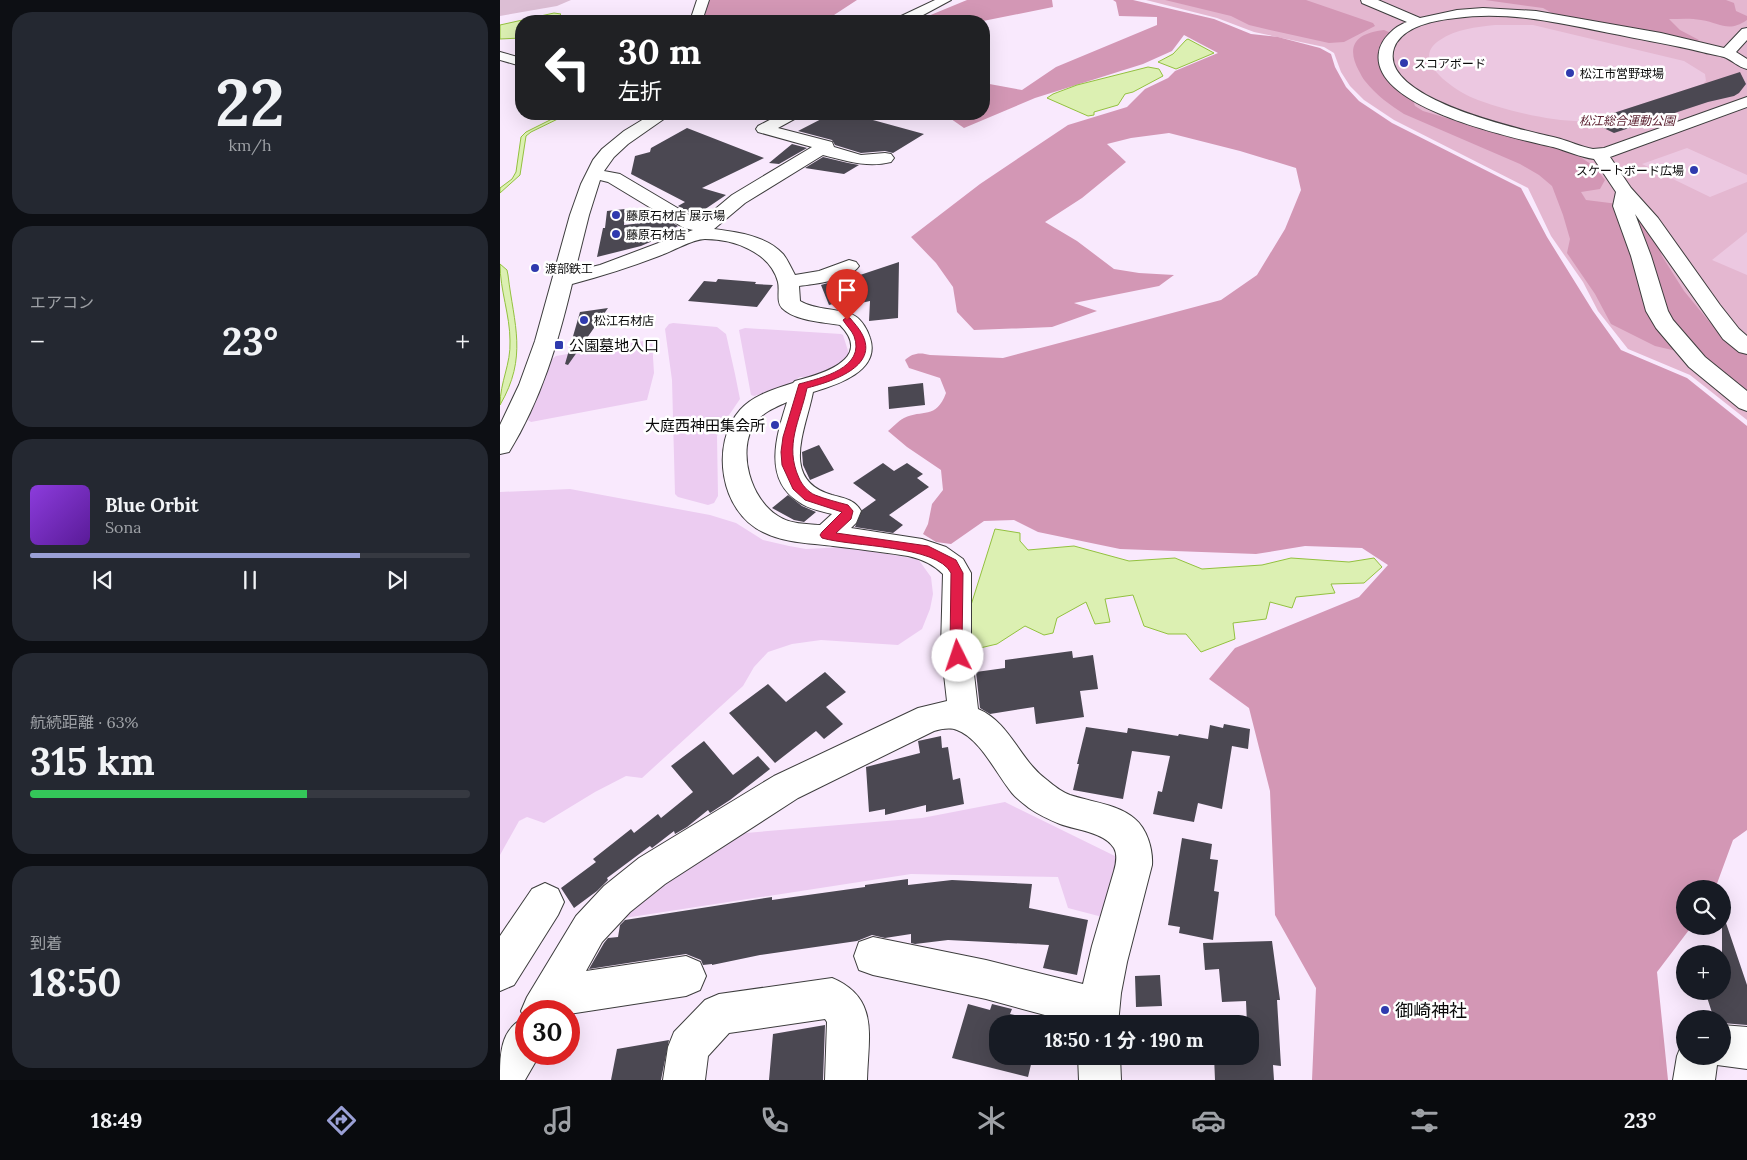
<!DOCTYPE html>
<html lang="ja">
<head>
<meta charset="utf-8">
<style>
	body { margin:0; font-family:Lora,"Noto Sans JP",serif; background:#242831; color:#f1f3f6; height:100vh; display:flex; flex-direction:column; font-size:19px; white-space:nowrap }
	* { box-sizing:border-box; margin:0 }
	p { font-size:16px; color:#9ea1a6 }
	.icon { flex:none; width:28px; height:28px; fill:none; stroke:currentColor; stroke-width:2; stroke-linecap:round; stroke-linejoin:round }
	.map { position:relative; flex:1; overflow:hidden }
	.side { display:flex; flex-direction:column; gap:12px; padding:12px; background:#0d0f14; width:500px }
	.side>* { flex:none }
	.banner { position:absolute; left:15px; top:15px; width:475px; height:105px; border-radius:20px; box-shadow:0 5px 20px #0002; background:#202124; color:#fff; overflow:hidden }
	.buttons { position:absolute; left:1176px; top:880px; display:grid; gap:10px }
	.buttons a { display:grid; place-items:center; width:55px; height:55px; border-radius:50%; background:#171b24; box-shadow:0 5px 20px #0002; font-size:25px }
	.speed { position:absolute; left:15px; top:1000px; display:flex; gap:10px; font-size:25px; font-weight:700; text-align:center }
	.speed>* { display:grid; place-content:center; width:65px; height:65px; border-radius:50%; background:#171b24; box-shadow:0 5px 20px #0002; line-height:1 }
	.speed .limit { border:8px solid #d22; background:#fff; color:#111 }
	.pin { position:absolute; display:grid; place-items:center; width:42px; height:42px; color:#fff; margin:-51px -21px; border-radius:50% 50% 50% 0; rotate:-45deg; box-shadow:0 0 5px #0007 }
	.pin .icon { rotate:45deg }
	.me { position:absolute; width:55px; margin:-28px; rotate:356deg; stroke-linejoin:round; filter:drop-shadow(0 0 4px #0008) }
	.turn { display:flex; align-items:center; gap:18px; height:105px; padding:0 20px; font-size:22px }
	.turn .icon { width:65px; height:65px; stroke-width:2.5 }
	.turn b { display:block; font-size:35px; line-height:42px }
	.big { font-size:38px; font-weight:700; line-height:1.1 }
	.side .widget { flex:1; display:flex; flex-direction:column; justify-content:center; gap:8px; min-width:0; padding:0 18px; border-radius:20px; background:#242831 }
	.side .dial { align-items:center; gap:0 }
	.dial b { font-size:65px; line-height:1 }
	.song { display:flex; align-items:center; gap:15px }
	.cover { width:60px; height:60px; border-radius:8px; background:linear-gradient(135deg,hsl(270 70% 55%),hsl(270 70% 35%)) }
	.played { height:5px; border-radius:2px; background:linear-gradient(90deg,#9aa0d6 75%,#363941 75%) }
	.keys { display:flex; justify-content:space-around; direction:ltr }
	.heat { display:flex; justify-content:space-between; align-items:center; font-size:28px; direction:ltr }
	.charge { height:8px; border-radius:4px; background:linear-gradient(90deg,#34c759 63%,#363941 0) }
	.trip { position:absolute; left:489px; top:1015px; width:270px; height:50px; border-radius:20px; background:#171b24; box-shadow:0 5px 20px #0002; font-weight:700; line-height:50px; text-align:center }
	.tabs { display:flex; height:80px; justify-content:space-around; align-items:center; background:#090b0e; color:#9ea1a6 }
	.tabs .icon { width:35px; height:35px }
	.tabs .current { color:#9aa0d6 }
	.tabs b { font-size:22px; color:#f1f3f6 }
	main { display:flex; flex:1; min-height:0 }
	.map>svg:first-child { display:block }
	.farmland { fill:#ecccf1 }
	.green { fill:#e4b7d0 }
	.forest { fill:#d397b5 }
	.cemetery { fill:#dcbed4 }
	.pitch { fill:#ecc8e1 }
	.water { fill:#dcf0b2; stroke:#93c13f }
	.building { fill:#4b4852 }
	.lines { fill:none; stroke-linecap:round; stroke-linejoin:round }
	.minor-casing { stroke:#3d3d3d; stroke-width:2 }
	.minor { fill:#fff; fill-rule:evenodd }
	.route { fill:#e11d48; stroke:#92132f }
	.poi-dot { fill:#2f3aae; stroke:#fff; stroke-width:2 }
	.labels { text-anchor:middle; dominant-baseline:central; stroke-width:5; stroke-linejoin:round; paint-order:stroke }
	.far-poi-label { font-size:12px; fill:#0a0a0a; stroke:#fff; text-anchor:start }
	.far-park-label { font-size:12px; font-style:italic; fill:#5c2130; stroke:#fff }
	.poi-label { font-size:15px; fill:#0a0a0a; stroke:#fff; text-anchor:start }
	.near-poi-label { font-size:18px; fill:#0a0a0a; stroke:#fff; text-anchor:start }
</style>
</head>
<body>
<main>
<section class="side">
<div class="widget dial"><b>22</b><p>km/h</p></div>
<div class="widget"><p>エアコン</p>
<div class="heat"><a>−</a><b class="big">23°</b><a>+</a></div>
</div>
<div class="widget">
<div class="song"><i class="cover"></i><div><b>Blue Orbit</b><p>Sona</p></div></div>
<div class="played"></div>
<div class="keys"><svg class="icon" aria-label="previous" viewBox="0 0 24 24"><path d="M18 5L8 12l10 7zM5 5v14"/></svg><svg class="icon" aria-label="pause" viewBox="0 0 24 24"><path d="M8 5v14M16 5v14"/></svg><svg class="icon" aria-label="next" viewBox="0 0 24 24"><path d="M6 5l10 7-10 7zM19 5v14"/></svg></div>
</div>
<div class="widget"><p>航続距離 · 63%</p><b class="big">315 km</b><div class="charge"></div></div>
<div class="widget"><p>到着</p><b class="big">18:50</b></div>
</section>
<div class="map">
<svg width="1247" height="1080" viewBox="0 0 1247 1080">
	<rect width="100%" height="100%" fill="#f9e9fd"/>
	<path class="farmland" d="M173 323 217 327 226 334 235 374 240 399 225 421 217 436 218 496 214 503 208 505 178 497 175 494 172 380 165 329 169 324Z
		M245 328 341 334 343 335 349 354 346 362 315 377H300L282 389 254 396 251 395 239 330Z
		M149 340 152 341 154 373 147 400 31 422 28 420 52 359 56 356Z
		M70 489 210 515 236 523 263 540 289 546 306 549 344 547 418 559 431 577 433 594 430 609 422 629 398 645 321 640 292 644 268 652 254 667 243 686 142 778 126 776 95 792 44 823 27 817 19 821 0 855V492Z
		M505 802 619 858 610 919 568 908 558 877 411 874 105 921 233 834 422 818Z"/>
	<path class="green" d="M646 0H1247V420L1190 375 1128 349 1098 311 1083 282 1051 236 1028 188 894 120 864 100 850 86 841 72 834 53 824 47 754 32 717 18Z"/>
	<path class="forest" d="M209 0H357L334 15 316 21H203Z
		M467 0H552L553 7 483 21H416Z
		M613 0H633L714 19 751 34 778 37 820 48 831 54 835 67 846 87 859 101 892 123 1021 188 1047 237 1093 311 1121 350 1187 378 1247 426V830L1233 840 1215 889H1185V926H1192L1157 972 1168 1080H812L816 988 775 915 770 791 749 708 709 679 735 648 859 597 888 565 862 548 805 546 756 554 620 549 538 532 514 520 484 521 451 544 436 542 423 534 428 524 432 504 443 490 441 470 407 447 388 431C393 427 398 421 404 418 422 409 436 420 446 393L440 378 409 368 405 360C412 353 420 352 430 355L503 358 721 300 757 275 785 229 801 190 796 168 740 151 669 133 631 138 607 144 626 162 582 198 545 222 577 241 614 269 639 273 674 275 659 286 574 303 597 311 552 327 474 330 457 312 453 287 436 263 411 237 480 184 568 125 627 107 645 89 668 78 675 71 718 53 684 35 672 51 643 64 535 98 464 128 444 114H484V83L522 90 556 67 657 25V17L619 16 616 2Z
		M665 0H806L873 23 875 26 844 42 829 43 770 30 749 25 731 16Z
		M958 0H1226L1234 3 1236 11 1247 16V20C1228 33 1221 23 1201 20 1191 18 1180 19 1169 19L1180 30 1199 40 1194 42 1119 30 1052 13 1043 8 985 0Z
		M884 30 891 33 885 44 880 62 898 89 912 98 915 106 923 111 980 128 1045 143 1076 154 1095 167 1105 180 1100 189 1081 192 1086 200 1126 205 1137 210 1157 241 1162 256 1184 291 1212 325 1247 353V391L1198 356 1155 346 1111 324 1095 294 1067 253 1070 239 1063 215 1052 186 1039 175 1020 164 904 114C890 105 876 95 865 81 862 78 861 74 859 71 845 45 857 33 884 30Z"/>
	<path class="cemetery" d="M0 0H71L57 6 0 16Z"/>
	<path class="pitch" d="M995 25H1033L1184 61 1205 74 1206 81 1203 84C1175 93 1148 102 1120 111 1110 114 1098 120 1088 121 1055 123 1003 110 973 98 955 90 908 60 940 40 956 29 976 27 995 25Z
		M1187 148 1247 175V182L1210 197 1142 164Z
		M1247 232V275L1212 260Z"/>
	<path class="water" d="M54 13 61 14 54 21H21V38L0 39V25Z
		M688 39 714 53 676 69 658 62 673 54 686 40Z
		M648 67 659 69 663 76 633 92 625 94 618 105 594 112V115L588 116 547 98 553 94 577 85Z
		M62 114H68L31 132 26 136 20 175 0 193V188L12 179 16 172 21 137 26 132Z
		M0 264 7 270 8 275C14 325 28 357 0 405 0 382 11 364 10 341 10 315 0 290 0 264Z
		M495 529 520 533V541L528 550 574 546 629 561 675 558 702 569 762 565 791 558 849 562 874 558 882 567 864 583 831 584 835 593 796 597 792 608 770 602 766 619 733 623 735 639 701 652 686 634H668L644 626 633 595 605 599 610 622 595 624 586 602 557 618 553 633 544 635 525 626 497 644 480 648 468 638 466 621Z"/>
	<path class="building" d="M1240 72 1246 84 1239 93 1234 96 1208 102 1114 133 1089 121Z
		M331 114H351L424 134 393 153 385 151 361 153 335 145 332 140 298 131Z
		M187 128 264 158 202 188 226 195 195 216 178 206 185 202 131 174 135 156 150 152 151 148Z
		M292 144 307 148 279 164 269 163Z
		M323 157 348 163 359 165 344 174 305 168Z
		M125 209 124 225 151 222 161 216 178 226 169 231 171 233 141 246 97 257 103 228H105L107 211Z
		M399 262 398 318 369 321 370 301 343 307 341 302 329 305 321 285 345 278V280Z
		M218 279 256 282 255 284 273 285 257 307 188 301 204 281 216 282Z
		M108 308 68 365 65 364 80 312Z
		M423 383 425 405 389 409 388 387Z
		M319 445 334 470 310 480 303 465 302 452Z
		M383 463 394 471 407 463 423 474 417 478 429 487 389 515 403 525 393 533 355 527 362 510 376 500 353 483Z
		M288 495 302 506 316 512 304 522 294 520 272 508Z
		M572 651 573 658 593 655 598 689 580 691 584 717 536 724 534 707 490 714 480 708 476 672 505 668V660Z
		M325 672 346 692 326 707 343 724 324 739 316 731 275 763 229 713 268 684 286 702Z
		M724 724 750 729 748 749 732 746 722 809 698 803 694 822 653 814 658 791 662 792 670 756 632 751 623 799 573 790 579 764H577L586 727 627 733 628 728 678 736 679 734 708 739 710 725 723 728Z
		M441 736 442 748 448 747 453 780 460 778 464 804 426 812V805L385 815V809L369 812 366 767 420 753 418 741Z
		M204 741 233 775 258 756 270 769 230 800 210 813 208 810 187 827 175 834 174 831 152 848 150 846 107 878 108 880 97 891 74 908 61 888 96 862 93 859 131 829 134 833 158 814 161 818 193 792 171 766Z
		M682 838 712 844 710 859 718 860 714 891 719 892 713 940 679 933 680 927 668 925Z
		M408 879V885L452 880 532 884 529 908 588 920 577 975 543 968 549 945 448 940 415 944 411 943V934L385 938 372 935 357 941 260 955 212 965V964L203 965 201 960 186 954 89 969 104 943 108 938 118 937 120 925 125 920 272 897V900L365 887V885Z
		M1222 923H1226L1247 985V1025L1222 1023V1019H1214L1205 991H1222Z
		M772 941 780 1000H777L781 1066 773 1065 774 1080H715L714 1056H750V1024H747L746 1001 722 1002 719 969 705 970 703 943Z
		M660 975 662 1006 636 1007 635 976Z
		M468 1004 490 1010 492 1004 512 1009 510 1014 532 1019 530 1024H498V1056H533L528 1077 452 1058Z
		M325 1025 323 1080H269L273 1034Z
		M169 1040 161 1080H111L117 1049Z"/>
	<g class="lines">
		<defs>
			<path id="minor" d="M197 0H209L202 21H190Z
				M435 0H451L412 21H395L397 18Z
				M861 0H878L920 18 957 10 983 8 1036 11 1161 33 1224 48 1242 29 1247 28V40L1236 52 1247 59V69C1238 67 1232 60 1224 57 1217 55 1209 54 1202 52 1175 45 1148 41 1120 35 1066 25 1012 10 956 18 936 20 902 26 894 48 877 99 1024 130 1057 138 1069 141 1081 147 1093 149L1104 148 1247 97V107L1110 157 1131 188 1158 218 1220 305 1239 329 1247 336V354L1239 352 1223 339 1135 214 1151 256 1168 311 1173 320 1205 357 1247 391V411L1239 408 1189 367 1156 328 1146 311 1131 256 1113 206 1116 192 1094 159C1080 157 1067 151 1053 147 1015 138 869 108 879 52 881 39 895 26 907 22L862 3Z
				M0 52 21 58V66L0 60Z
				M152 114H171L128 144 114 157 104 171 120 174 196 219 202 220 232 195 312 147 258 132 256 129 258 126 281 114H300L298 117 278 128 332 142 334 147 361 155 385 153 391 154 394 158 391 162C367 168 347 161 323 155L245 203 214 229C237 232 267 236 283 254 288 260 291 268 295 275L319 271 349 260 356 262 359 266C350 280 315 284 299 286L300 301C317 311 342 308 355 316 362 320 368 331 370 338 381 371 337 385 313 392 306 429 279 480 332 495 344 498 355 500 361 511L356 523 351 528 422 539 446 547 463 559 471 573V648L478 709C510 722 520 761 547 780 554 786 562 792 570 795 591 802 618 804 635 819 647 829 653 849 652 865L627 962 621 993 618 1024H578L486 999 373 975 359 970 354 956 359 942 373 937 486 960 583 984 592 946 614 871C616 864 618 855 614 848 604 832 576 830 560 824 548 819 539 815 529 808 523 803 517 799 512 793 497 775 480 738 457 730 450 727 441 729 434 731L298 798 165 884 130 912 102 942 86 971 186 956 200 962 206 976 200 990 186 996 69 1014V1011H26V1054H40L25 1080H0C0 1054 0 1030 24 1018L21 1011 27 997 76 916 104 886 139 858 274 776 418 708 447 701 441 648 443 574C433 564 422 559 408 556 383 552 358 549 333 546 309 543 285 543 263 532 220 512 210 444 240 410 253 395 275 389 293 383L295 381C318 375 375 360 340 325 323 322 295 321 282 308 276 302 280 290 278 282 270 252 234 239 205 239 193 239 171 252 159 256 130 267 102 276 72 284 58 343 41 400 9 452L0 454V425L19 385 35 341 70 215 81 184 93 160 102 149 124 131ZM100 180 108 182 184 228 193 230 100 265 75 271 89 215ZM287 402C277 434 262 479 299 502 308 509 321 511 332 514L320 525C306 524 290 524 278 516 251 500 236 451 255 423 263 412 276 407 287 402Z
				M45 883 58 889 64 902 58 915 14 985 0 991V936L32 889Z
				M332 978C380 998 368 1037 367 1080H325L327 1022 325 1019 229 1033 208 1056 205 1080H163L168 1047 174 1032 205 1000 219 994Z
				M1222 1025 1247 1027V1069L1217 1065 1215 1080H1173L1177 1056 1183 1041H1185V1056H1222Z
				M578 1056H620L621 1080H579Z"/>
		</defs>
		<use href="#minor" class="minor-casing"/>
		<use href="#minor" class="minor"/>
	</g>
	<path class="route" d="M347 317 350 318C354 323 359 328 362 334 380 367 330 382 307 388 300 421 284 445 299 478 302 485 308 492 315 495 325 499 337 502 348 505L353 511 351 519 336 533 428 546 456 560 463 573 462 648 464 656 462 660 458 662 453 660 450 648 451 573C437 545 352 547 322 538L320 535 322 532 342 512 305 500 293 489 282 465 281 452 283 437 299 384C321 378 366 368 354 336 352 331 346 325 343 320Z"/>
	<g class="poi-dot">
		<circle cx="904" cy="63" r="5"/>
		<circle cx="1070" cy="73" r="5"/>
		<circle cx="1194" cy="170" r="5"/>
		<circle cx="116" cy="215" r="5"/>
		<circle cx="116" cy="234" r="5"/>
		<circle cx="35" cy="268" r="5"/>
		<circle cx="84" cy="320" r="5"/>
		<rect x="54" y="340" width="10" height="10" rx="2.5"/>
		<circle cx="275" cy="425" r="5"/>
		<circle cx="885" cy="1010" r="5"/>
	</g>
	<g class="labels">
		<g class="far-poi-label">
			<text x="914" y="63">スコアボード</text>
			<text x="1080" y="73">松江市営野球場</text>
			<text x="1184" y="170" text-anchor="end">スケートボード広場</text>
			<text x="126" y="215">藤原石材店 展示場</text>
			<text x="126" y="234">藤原石材店</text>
			<text x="45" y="268">渡部鉄工</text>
			<text x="94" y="320">松江石材店</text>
		</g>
		<g class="far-park-label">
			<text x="1127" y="120">松江総合運動公園</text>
		</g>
		<g class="poi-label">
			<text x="69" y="345">公園墓地入口</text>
			<text x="265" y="425" text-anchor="end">大庭西神田集会所</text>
		</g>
		<g class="near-poi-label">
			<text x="895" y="1010">御崎神社</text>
		</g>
	</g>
</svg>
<div class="buttons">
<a><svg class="icon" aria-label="search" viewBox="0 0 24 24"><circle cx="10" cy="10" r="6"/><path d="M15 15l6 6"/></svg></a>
<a>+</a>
<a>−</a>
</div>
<div class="speed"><div class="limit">30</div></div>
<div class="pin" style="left:347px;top:320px;background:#d93025"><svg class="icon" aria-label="arrive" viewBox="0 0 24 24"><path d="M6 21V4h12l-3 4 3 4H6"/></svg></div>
<svg class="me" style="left:458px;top:656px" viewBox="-20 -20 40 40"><circle r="19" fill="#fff"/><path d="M0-13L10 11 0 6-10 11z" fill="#e11d48"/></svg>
<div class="trip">18:50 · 1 分 · 190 m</div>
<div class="banner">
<div class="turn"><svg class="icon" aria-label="left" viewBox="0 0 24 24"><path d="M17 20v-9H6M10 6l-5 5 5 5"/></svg><div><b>30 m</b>左折</div></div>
</div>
</div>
</main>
<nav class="tabs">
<b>18:49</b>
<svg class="icon current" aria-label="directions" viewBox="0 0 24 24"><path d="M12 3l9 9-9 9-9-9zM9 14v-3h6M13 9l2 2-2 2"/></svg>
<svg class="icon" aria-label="music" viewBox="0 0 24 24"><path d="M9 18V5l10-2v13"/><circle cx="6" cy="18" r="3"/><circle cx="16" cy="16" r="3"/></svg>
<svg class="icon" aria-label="phone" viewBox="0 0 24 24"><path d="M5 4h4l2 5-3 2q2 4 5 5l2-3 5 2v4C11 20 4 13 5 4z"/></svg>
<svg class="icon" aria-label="climate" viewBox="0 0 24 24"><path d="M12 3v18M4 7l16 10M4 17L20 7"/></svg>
<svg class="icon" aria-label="car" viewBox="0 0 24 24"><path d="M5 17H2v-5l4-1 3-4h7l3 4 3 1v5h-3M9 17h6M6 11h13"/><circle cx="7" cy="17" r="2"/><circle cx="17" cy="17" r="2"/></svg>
<svg class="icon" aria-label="filters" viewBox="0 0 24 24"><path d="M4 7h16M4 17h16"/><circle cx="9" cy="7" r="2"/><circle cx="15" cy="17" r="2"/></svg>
<b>23°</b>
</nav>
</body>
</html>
